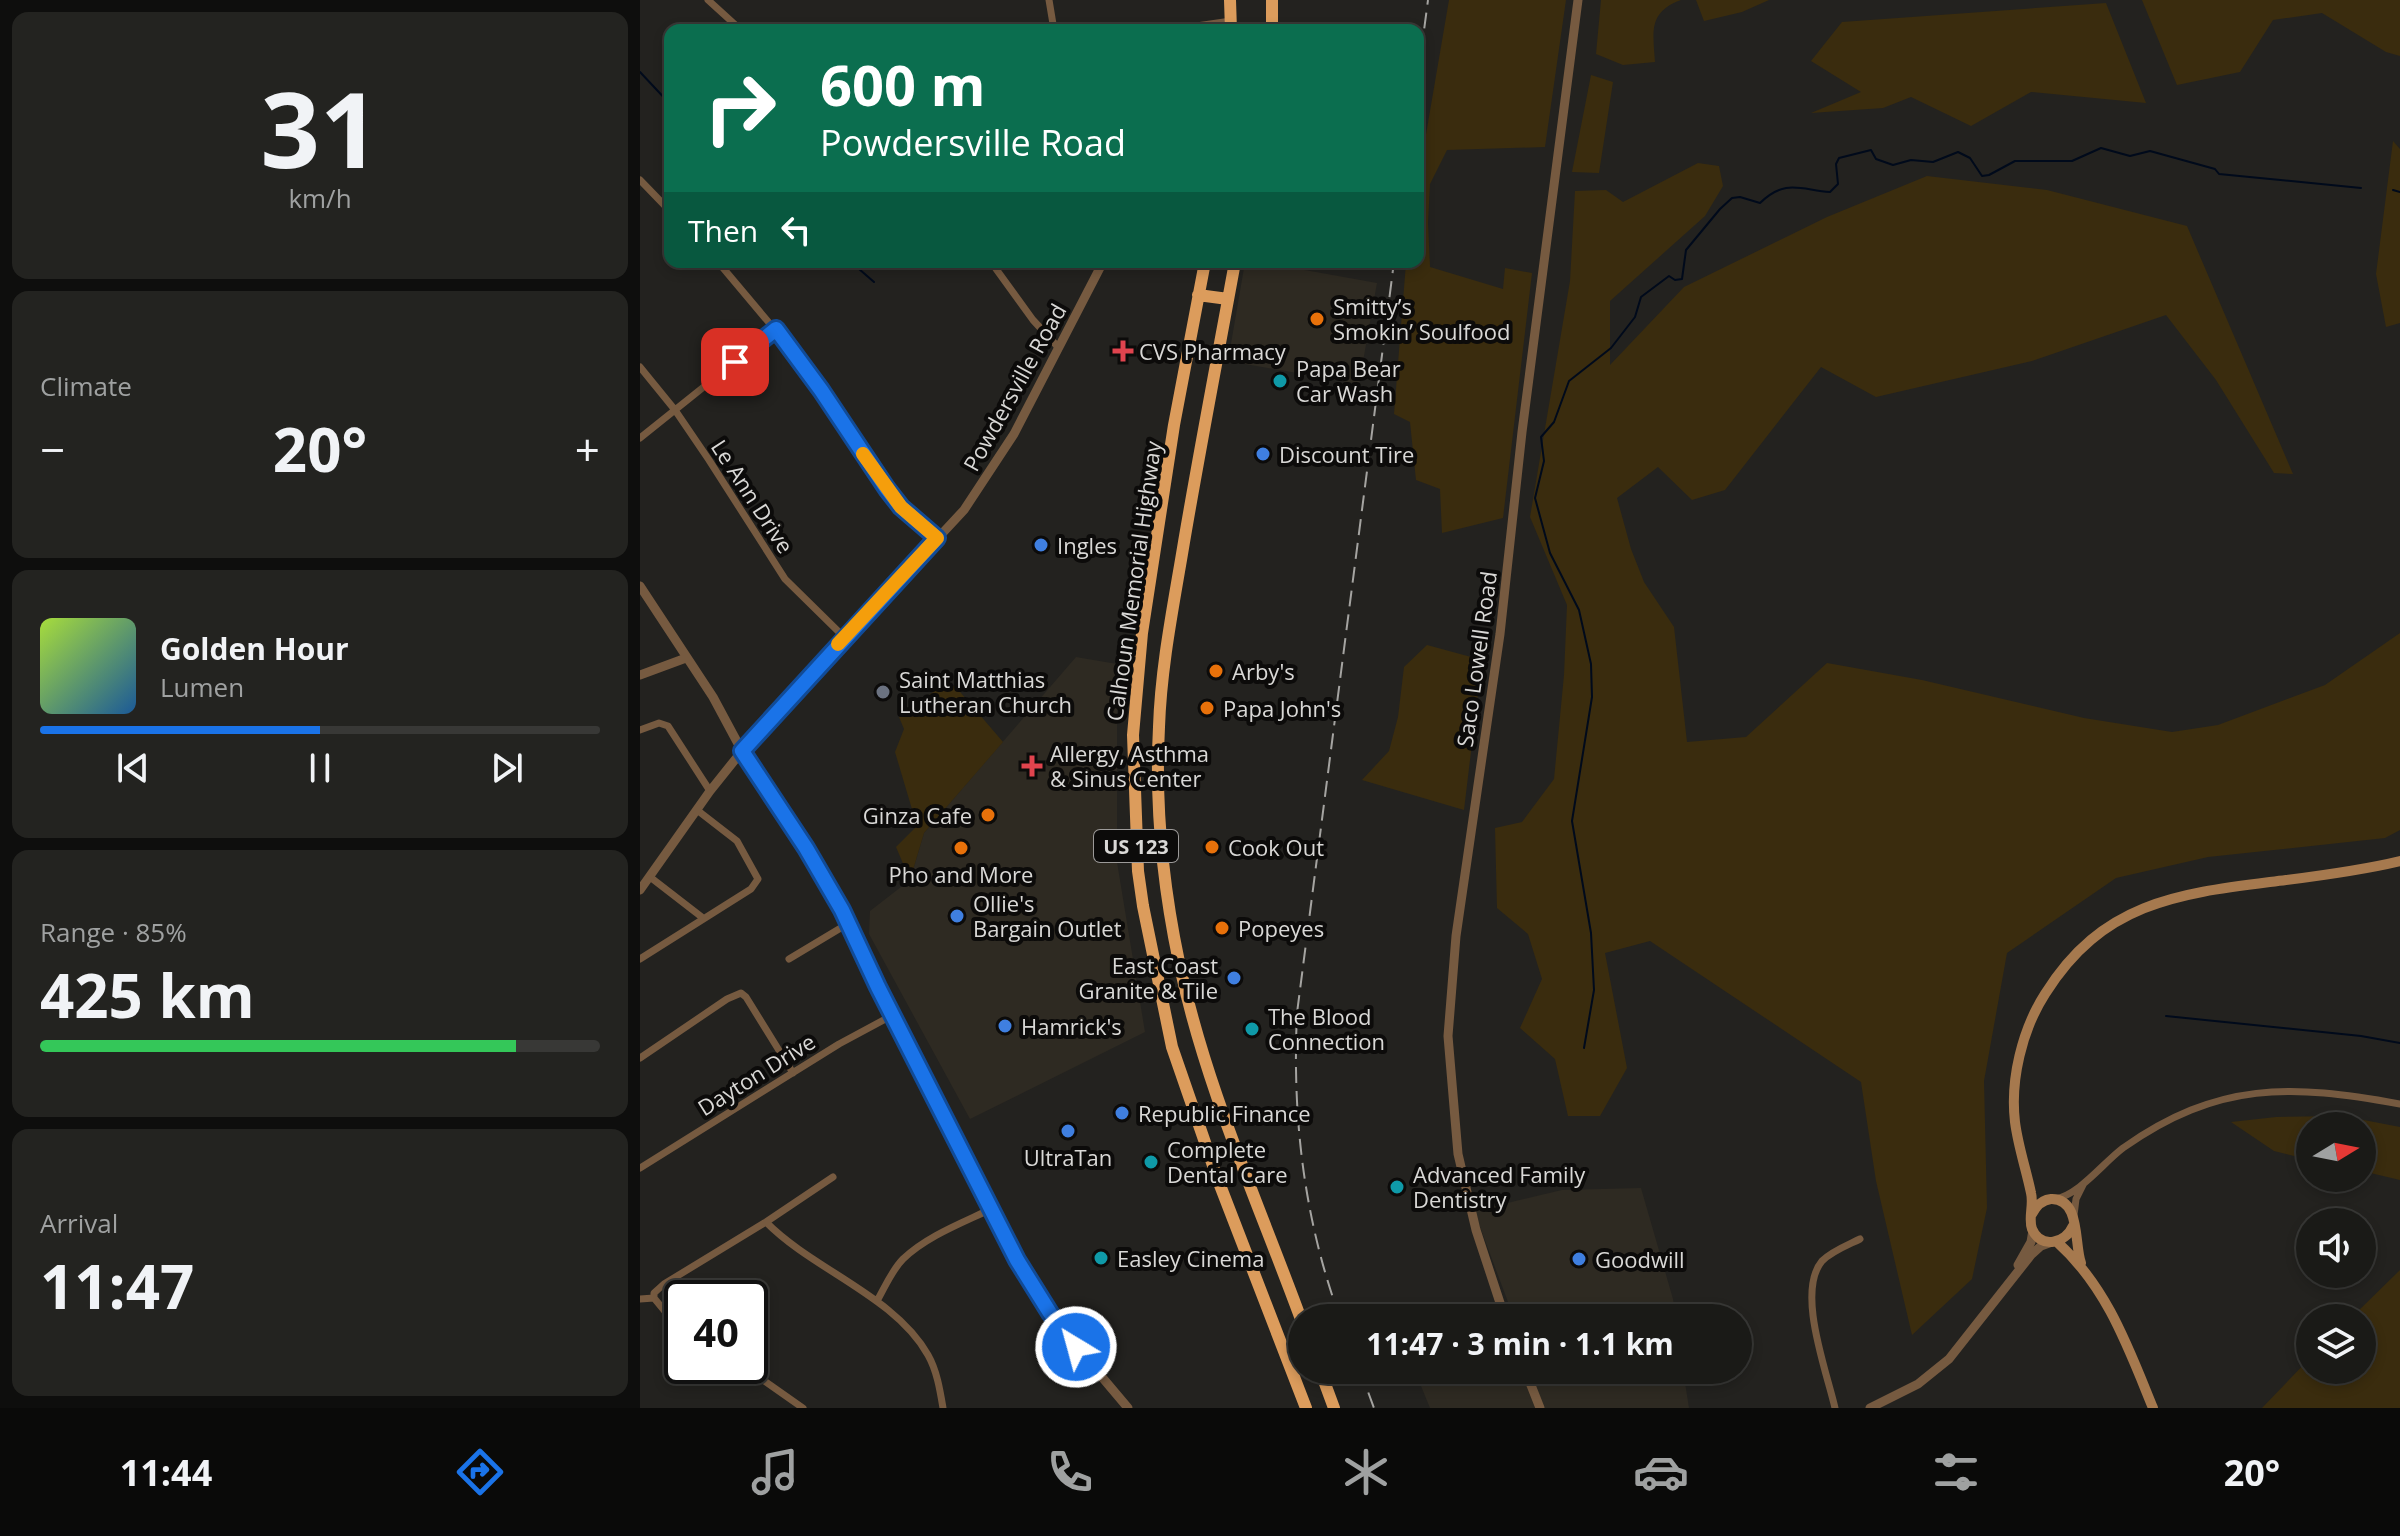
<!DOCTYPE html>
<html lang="en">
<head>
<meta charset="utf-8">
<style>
	body { margin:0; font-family:"Open Sans",sans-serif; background:#232320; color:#f1f3f6; height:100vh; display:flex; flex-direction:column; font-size:30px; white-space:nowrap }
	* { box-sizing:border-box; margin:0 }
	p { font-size:26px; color:#9fa1a1 }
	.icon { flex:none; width:44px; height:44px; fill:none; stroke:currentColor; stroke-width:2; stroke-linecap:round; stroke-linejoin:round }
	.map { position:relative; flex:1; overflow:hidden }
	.side { display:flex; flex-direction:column; gap:12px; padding:12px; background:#0e0e0d; width:640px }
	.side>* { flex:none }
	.top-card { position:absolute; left:24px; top:24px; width:760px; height:244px; border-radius:16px; box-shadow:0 4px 12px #0003,0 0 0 2px #383836; background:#0b6e4f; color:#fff; overflow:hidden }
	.needle { width:52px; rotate:80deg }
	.tools { position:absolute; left:1656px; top:1112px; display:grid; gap:16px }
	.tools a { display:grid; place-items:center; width:80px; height:80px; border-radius:50%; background:#1a1a17; box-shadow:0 4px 12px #0003,0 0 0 2px #383836; font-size:40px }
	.speed { position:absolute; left:24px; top:1280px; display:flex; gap:16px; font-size:40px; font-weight:700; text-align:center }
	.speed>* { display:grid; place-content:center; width:104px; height:104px; border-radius:50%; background:#1a1a17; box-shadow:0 4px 12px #0003,0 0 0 2px #383836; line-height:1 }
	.speed .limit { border:4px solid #111; border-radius:12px; background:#fff; color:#111 }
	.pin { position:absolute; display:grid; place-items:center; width:68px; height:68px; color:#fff; margin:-34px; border-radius:16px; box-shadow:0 4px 12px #0006 }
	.me { position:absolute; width:88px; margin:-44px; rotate:323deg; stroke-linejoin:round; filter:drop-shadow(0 0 6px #0008) }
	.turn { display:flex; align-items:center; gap:28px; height:168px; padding:0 24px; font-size:36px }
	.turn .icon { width:104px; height:104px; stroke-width:2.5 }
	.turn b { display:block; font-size:56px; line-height:68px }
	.then { display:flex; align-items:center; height:76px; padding:0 24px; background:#0003; gap:16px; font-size:30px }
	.big { font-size:60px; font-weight:700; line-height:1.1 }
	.side .widget { flex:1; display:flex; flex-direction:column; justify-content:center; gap:12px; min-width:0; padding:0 28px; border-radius:16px; background:#232320 }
	.side .dial { align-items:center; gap:0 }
	.dial b { font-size:104px; line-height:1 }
	.song { display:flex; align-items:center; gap:24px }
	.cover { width:96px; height:96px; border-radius:12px; background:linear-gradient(135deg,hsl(80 70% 55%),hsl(210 70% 35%)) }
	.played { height:8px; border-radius:4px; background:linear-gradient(90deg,#1a73e8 50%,#383836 50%) }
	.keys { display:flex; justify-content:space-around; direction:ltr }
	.heat { display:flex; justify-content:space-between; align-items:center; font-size:44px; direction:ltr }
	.charge { height:12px; border-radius:6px; background:linear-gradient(90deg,#34c759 85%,#383836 0) }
	.trip { position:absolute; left:648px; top:1304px; width:464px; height:80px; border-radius:40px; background:#1a1a17; box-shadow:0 4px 12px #0003,0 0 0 2px #383836; font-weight:700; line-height:80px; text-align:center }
	.tab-bar { display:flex; height:128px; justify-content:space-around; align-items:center; background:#0a0a09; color:#9fa1a1 }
	.tab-bar .icon { width:56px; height:56px }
	.tab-bar .on { color:#1a73e8 }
	.tab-bar b { font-size:36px; color:#f1f3f6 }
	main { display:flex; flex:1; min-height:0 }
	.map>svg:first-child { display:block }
	.built { fill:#2e2a22 }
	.green { fill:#3a2c0e }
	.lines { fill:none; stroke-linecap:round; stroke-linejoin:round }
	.stream { stroke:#000a1b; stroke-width:2 }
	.minor { stroke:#765a40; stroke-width:7 }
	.tertiary { stroke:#765a40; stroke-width:9 }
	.secondary { stroke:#a6794e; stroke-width:10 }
	.trunk { stroke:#dc9c5c; stroke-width:12 }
	.rail { stroke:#a5a4a1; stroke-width:2; stroke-dasharray:16 8; stroke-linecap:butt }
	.route-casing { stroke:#114b97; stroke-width:20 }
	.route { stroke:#1a73e8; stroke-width:14 }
	.slow { stroke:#f59e0b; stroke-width:14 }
	.food-dot { fill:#e8710a; stroke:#0c0b0a; stroke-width:3 }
	.health-dot { fill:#e0444e; stroke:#0c0b0a; stroke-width:3 }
	.culture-dot { fill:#0f9aa8; stroke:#0c0b0a; stroke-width:3 }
	.shop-dot { fill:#3f7fe0; stroke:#0c0b0a; stroke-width:3 }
	.worship-dot { fill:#6b7280; stroke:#0c0b0a; stroke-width:3 }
	.labels { text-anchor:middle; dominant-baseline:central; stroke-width:8; stroke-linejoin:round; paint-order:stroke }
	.shield { fill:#0c0b0a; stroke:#9c9a99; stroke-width:2 }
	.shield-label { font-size:20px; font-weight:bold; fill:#d9d8d6 }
	.poi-label { font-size:22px; fill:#d9d8d6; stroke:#0c0b0a; text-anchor:start }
	.street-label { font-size:22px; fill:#d9d8d6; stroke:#0c0b0a }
</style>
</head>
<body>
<main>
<section class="side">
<div class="widget dial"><b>31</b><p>km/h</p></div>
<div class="widget"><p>Climate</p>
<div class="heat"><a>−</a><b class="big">20°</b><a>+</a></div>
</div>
<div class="widget">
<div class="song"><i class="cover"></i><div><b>Golden Hour</b><p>Lumen</p></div></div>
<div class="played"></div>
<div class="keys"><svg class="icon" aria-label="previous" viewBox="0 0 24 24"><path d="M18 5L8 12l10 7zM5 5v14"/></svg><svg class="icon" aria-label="pause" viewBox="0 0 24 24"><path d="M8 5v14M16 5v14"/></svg><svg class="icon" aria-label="next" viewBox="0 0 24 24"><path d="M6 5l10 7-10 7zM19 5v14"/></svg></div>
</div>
<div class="widget"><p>Range · 85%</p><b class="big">425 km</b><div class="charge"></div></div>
<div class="widget"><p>Arrival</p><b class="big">11:47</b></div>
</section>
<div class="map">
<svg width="1760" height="1408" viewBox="0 0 1760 1408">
	<rect width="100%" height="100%" fill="#23221f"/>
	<path class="built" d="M605 262H620L737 283 719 384 588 361Z
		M436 657 477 664V862L505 1032 330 1119 229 934 230 911 270 880 284 833Z
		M1001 1188 1033 1299 1036 1318H874L834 1211 922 1190Z
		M832 1370H1043L1049 1408H790L781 1386Z"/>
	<path class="green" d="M809 0H926L905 147 807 150 790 184 788 223 790 267 863 289 865 268 892 273 863 518 802 533 800 489 776 480 770 422 754 414 766 263 778 262V181Z
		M961 0H1041C1008 12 1013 32 1015 62L983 65 956 54Z
		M1056 0H1129L1102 12 1064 21Z
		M1502 0H1760V56L1746 52 1682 13 1633 20 1600 72 1537 85Z
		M1466 3 1506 103 1391 92 1331 126 1271 97 1243 108 1171 113 1221 92 1171 61 1202 22Z
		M951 75 973 82 959 173 932 172Z
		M1753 141 1760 149V323L1746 327 1736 274Z
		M1058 163 1079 166 1083 186 1065 216 970 301V365L1044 287 1187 217 1287 176 1407 190 1547 226 1653 474 1634 473 1576 380 1526 315 1392 361 1236 397 1181 367 1085 490 1052 500 1018 467 977 498 991 549 1004 582 1034 627 1047 742 1106 737 1187 663 1282 680 1444 718 1532 732 1578 725 1685 685 1760 633V830L1745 838 1568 857 1476 878 1367 953 1344 1081 1347 1208 1332 1279 1272 1335 1236 1181 1221 1082 1010 941 965 953 987 1068 960 1116H928L915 1059 880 1028 902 979 888 934 857 908 855 828 882 822 914 779 924 675 927 605 890 517 930 281 935 191 966 190 983 202Z
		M787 645 842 660 824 810 722 780 749 751 758 717 764 667Z
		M315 686 363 742 284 833 270 880 256 847 277 826 255 752 264 729 259 717 300 687Z
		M1703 1116 1760 1127V1180L1722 1171V1126H1670V1160L1634 1151 1591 1122 1636 1117Z
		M1760 1270V1408H1622L1670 1358V1370H1722V1318H1711Z"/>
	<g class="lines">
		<path class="stream" d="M0 72 30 104
			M1753 190 1760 192
			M211 262 234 282
			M1526 1016 1721 1036 1760 1043
			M944 1048 954 990 951 933 932 821 952 697 951 664 939 610 910 553 895 498 904 461 901 437 914 422 929 381 971 348 995 317 1001 297 1029 276 1035 280 1042 279 1046 250 1080 209 1092 198 1100 197 1120 203C1146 178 1161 190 1190 192L1198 184 1196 164 1199 158 1231 150 1236 159 1253 165 1271 160 1293 162 1318 152 1330 158 1342 176 1349 175 1375 161H1432L1461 148 1490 156 1510 151 1575 169 1579 174 1721 188"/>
		<path class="minor" d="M68 0 101 30
			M409 0 414 30
			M529 30 591 21
			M0 180 30 211
			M78 262 157 356 261 507 297 538
			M351 262 393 320 418 347
			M0 367 35 410 69 460 145 579 204 637
			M0 438 136 329
			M0 730 19 723 28 726 70 791
			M10 877 63 918
			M0 959 111 889 118 879 97 841 57 810
			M149 959 209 923
			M0 1058 87 999 101 993 106 997 153 1073
			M0 1168 199 1044 253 1015
			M1415 1199C1439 1195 1463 1163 1483 1148 1578 1081 1651 1084 1760 1104
			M1434 1215 1436 1199 1443 1185
			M126 1222C173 1270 255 1296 288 1355 297 1371 300 1390 303 1408
			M0 1299 14 1298
			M237 1301C245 1287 252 1270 263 1259 287 1236 322 1223 351 1209
			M42 1325 28 1315 14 1298V1293L24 1284 126 1222 193 1177
			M103 1366 163 1408
			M1195 1408C1187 1372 1156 1292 1182 1261 1192 1251 1208 1245 1220 1239"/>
		<path class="tertiary" d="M0 586 73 697 102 751 166 848 202 910 238 987 377 1260 429 1338 488 1408
			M0 675 46 658
			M0 890 70 791 114 736 324 510 374 434 463 262
			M1378 1265 1391 1242 1393 1230
			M865 1318 836 1230 818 1154 808 1036 816 936 860 634 882 432 938 0
			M885 1370 900 1408
			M1230 1408 1278 1384 1309 1359 1391 1255 1401 1246 1412 1242"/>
		<path class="secondary" d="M1392 1214C1396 1206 1402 1200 1411 1199 1441 1198 1434 1244 1441 1263
			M1433 1226C1426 1243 1401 1250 1392 1229 1388 1218 1394 1205 1391 1193 1386 1169 1378 1146 1375 1122 1370 1080 1382 1030 1405 994 1465 898 1545 893 1646 880 1685 875 1723 870 1760 861
			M1417 1242C1467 1287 1488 1347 1513 1408"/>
		<path class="trunk" d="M590 0 591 30
			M632 0V30
			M565 262 534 425 502 633 493 735 498 871 503 906 532 1047 578 1180 666 1408
			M595 262C578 355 560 448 544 542 534 603 521 665 519 727 515 804 523 886 539 962 565 1086 618 1202 662 1322
			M558 295 588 299
			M680 1370 694 1408"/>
		<path class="rail" d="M778 76 788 0
			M700 1318C664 1219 652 1118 657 1013L754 262
			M720 1370 734 1408"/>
	</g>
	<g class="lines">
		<defs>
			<path id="route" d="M95 362 136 329 181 390 247 489 261 507 297 538 102 751 166 848 202 910 238 987 377 1260 410 1313 436 1347"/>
		</defs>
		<use href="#route" class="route-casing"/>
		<use href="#route" class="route"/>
		<path class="slow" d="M198 644 297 538 261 507 223 454"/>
	</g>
	<g class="food-dot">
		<circle cx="677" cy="319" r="8"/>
		<circle cx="576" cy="671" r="8"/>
		<circle cx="567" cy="708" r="8"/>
		<circle cx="348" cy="815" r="8"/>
		<circle cx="572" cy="847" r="8"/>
		<circle cx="321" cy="848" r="8"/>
		<circle cx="582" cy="928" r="8"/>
	</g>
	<g class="health-dot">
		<path d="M479 339h8v8h8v8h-8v8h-8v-8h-8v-8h8z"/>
		<path d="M388 754h8v8h8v8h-8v8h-8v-8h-8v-8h8z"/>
	</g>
	<g class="culture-dot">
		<circle cx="640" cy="381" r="8"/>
		<circle cx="612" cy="1029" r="8"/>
		<circle cx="511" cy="1162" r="8"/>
		<circle cx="757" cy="1187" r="8"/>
		<circle cx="461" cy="1258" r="8"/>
	</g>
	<g class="shop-dot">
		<circle cx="623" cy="454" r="8"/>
		<circle cx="401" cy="545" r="8"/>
		<circle cx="317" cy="916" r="8"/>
		<circle cx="594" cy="978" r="8"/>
		<circle cx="365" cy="1026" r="8"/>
		<circle cx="482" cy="1113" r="8"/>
		<circle cx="428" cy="1131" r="8"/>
		<circle cx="939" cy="1259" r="8"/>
	</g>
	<circle class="worship-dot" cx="243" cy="692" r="8"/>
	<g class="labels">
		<rect class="shield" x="454" y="830" width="84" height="32" rx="6"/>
		<g class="shield-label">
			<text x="496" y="846">US 123</text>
		</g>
		<g class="poi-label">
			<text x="693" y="306">Smitty’s<tspan x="693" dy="25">Smokin’ Soulfood</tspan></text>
			<text x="499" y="351">CVS Pharmacy</text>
			<text x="656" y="368">Papa Bear<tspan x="656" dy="25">Car Wash</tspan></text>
			<text x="639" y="454">Discount Tire</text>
			<text x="417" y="545">Ingles</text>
			<text x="592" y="671">Arby's</text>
			<text x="259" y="679">Saint Matthias<tspan x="259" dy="25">Lutheran Church</tspan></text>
			<text x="583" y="708">Papa John's</text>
			<text x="410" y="753">Allergy, Asthma<tspan x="410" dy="25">&amp; Sinus Center</tspan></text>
			<text x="332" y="815" text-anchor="end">Ginza Cafe</text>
			<text x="588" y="847">Cook Out</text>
			<text x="321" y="874" text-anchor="middle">Pho and More</text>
			<text x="333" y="903">Ollie's<tspan x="333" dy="25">Bargain Outlet</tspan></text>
			<text x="598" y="928">Popeyes</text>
			<text x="578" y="965" text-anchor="end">East Coast<tspan x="578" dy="25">Granite &amp; Tile</tspan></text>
			<text x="628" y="1016">The Blood<tspan x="628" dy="25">Connection</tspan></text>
			<text x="381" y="1026">Hamrick's</text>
			<text x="498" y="1113">Republic Finance</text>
			<text x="527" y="1149">Complete<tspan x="527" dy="25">Dental Care</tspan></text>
			<text x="428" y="1157" text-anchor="middle">UltraTan</text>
			<text x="773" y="1174">Advanced Family<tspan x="773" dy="25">Dentistry</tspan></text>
			<text x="477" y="1258">Easley Cinema</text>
			<text x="955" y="1259">Goodwill</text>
		</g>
		<g class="street-label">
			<text transform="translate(374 387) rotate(-61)">Powdersville Road</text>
			<text transform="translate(113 496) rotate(57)">Le Ann Drive</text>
			<text transform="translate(493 581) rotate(-82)">Calhoun Memorial Highway</text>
			<text transform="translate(836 659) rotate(-82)">Saco Lowell Road</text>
			<text transform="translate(116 1074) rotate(-32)">Dayton Drive</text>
		</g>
	</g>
</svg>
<div class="tools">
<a><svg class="needle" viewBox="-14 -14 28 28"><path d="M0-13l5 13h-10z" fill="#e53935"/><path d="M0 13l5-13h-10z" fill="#9fa1a1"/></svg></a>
<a><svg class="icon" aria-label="sound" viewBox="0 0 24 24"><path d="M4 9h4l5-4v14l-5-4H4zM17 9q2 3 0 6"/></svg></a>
<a><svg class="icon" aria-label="layers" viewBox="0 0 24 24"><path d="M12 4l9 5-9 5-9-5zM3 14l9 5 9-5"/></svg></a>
</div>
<div class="speed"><div class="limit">40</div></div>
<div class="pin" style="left:95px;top:362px;background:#d93025"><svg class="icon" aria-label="arrive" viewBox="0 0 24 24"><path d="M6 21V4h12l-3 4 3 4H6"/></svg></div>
<svg class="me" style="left:436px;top:1347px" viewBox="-20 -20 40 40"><circle r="17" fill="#1a73e8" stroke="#fff" stroke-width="3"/><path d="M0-11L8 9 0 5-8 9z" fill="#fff"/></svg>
<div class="trip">11:47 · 3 min · 1.1 km</div>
<div class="top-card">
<div class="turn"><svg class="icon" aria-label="right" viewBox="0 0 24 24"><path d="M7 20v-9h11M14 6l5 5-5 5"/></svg><div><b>600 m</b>Powdersville Road</div></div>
<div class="then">Then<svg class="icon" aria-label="left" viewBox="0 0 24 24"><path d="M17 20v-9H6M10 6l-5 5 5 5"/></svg></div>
</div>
</div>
</main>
<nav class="tab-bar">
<b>11:44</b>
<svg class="icon on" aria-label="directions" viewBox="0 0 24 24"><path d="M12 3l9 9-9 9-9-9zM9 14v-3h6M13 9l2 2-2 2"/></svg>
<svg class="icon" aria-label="music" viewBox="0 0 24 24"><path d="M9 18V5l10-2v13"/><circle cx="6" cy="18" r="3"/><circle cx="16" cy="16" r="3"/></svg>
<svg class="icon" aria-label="phone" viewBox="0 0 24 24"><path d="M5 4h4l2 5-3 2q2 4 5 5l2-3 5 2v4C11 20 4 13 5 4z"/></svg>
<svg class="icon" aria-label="climate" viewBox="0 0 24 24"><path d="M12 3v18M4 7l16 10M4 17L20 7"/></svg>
<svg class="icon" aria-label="car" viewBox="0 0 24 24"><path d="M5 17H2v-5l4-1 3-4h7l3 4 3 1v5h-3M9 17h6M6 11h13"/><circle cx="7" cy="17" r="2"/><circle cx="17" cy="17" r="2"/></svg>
<svg class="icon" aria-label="filters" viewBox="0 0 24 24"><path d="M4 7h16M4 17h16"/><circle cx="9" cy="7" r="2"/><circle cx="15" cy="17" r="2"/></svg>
<b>20°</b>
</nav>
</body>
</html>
